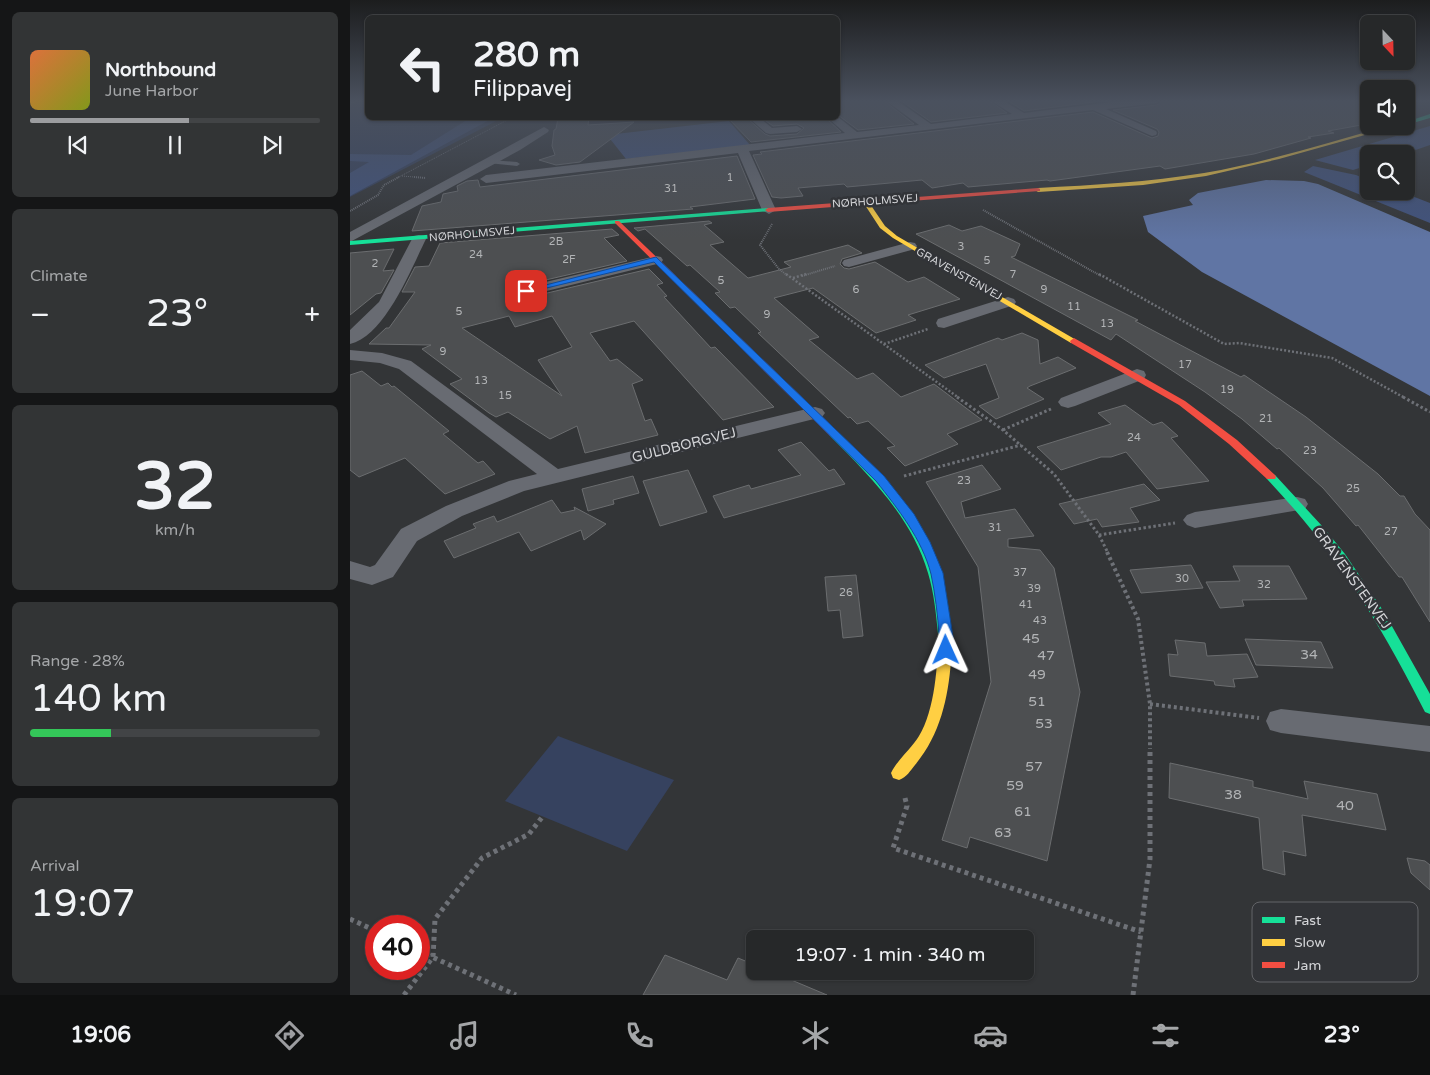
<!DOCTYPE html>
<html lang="en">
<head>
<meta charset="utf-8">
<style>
	body { margin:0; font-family:"Varela Round",sans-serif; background:#323435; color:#f1f3f6; height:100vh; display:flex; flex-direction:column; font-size:19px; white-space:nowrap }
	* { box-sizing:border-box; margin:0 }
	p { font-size:16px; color:#a4a6a8 }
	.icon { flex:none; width:28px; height:28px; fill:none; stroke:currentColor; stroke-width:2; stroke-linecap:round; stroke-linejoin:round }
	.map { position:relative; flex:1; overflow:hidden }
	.details { display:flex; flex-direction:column; gap:12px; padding:12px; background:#151617; width:350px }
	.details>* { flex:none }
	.hud { position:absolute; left:15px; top:15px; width:475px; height:105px; border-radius:8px; box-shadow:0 1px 4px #0004,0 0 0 1px #424446; background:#262829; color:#f1f3f6; overflow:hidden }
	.needle { width:32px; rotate:158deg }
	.controls { position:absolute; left:1010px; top:15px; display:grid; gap:10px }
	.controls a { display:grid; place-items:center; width:55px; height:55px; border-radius:8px; background:#262829; box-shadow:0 1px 4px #0004,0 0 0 1px #424446; font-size:25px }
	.speed { position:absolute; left:15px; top:915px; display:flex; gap:10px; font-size:25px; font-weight:700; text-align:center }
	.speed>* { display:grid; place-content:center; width:65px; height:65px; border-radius:50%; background:#262829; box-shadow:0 1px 4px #0004,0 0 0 1px #424446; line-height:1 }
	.speed .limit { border:8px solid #d22; background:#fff; color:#111 }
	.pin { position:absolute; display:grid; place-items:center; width:42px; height:42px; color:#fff; margin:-21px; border-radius:10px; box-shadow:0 2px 8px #0006 }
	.me { position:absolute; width:55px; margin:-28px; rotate:359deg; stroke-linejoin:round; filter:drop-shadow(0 0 4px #0008) }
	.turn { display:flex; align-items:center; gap:18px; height:105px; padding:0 25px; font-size:22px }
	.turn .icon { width:65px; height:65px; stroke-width:2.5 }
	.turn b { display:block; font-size:35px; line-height:42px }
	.big { font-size:38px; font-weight:600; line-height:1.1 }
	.details .card { flex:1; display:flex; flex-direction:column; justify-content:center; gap:8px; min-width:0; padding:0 18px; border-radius:8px; background:#323435 }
	.details .dial { align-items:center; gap:0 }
	.dial b { font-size:65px; line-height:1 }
	.song { display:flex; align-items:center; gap:15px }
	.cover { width:60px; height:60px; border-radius:8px; background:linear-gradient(135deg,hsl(20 70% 55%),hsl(70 70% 35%)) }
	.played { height:5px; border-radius:2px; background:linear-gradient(90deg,#9c9da0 55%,#424446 55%) }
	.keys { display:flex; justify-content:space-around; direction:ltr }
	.heat { display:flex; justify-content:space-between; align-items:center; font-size:28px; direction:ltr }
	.charge { height:8px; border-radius:4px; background:linear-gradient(90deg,#34c759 28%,#424446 0) }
	.trip { position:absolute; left:396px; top:930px; width:288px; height:50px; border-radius:8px; background:#262829; box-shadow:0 1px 4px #0004,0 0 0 1px #424446; font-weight:600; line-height:50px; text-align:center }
	.dock { display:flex; height:80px; justify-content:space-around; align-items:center; background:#0f1010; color:#a4a6a8 }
	.dock .icon { width:35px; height:35px }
	.dock .on { color:#9c9da0 }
	.dock b { font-size:22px; color:#f1f3f6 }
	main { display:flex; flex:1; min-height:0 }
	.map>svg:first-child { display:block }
	.green { fill:#36425f }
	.forest { fill:#41537e }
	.water { fill:#6075a4 }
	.building { fill:#4d4f51; stroke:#6b6d6f; fill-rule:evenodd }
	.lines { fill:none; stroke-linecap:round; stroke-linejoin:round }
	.path-far5 { stroke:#6e7177; stroke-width:1; stroke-dasharray:1 1; stroke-linecap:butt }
	.path-far4 { stroke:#6e7177; stroke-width:2; stroke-dasharray:1 1; stroke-linecap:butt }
	.path-far3 { stroke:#6e7177; stroke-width:2.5; stroke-dasharray:2 2; stroke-linecap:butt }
	.path-far2 { stroke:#6e7177; stroke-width:3; stroke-dasharray:2.5 2.5; stroke-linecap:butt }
	.path-far1 { stroke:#6e7177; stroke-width:4; stroke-dasharray:3 3; stroke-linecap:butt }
	.path { stroke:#6e7177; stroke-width:5; stroke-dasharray:4 4; stroke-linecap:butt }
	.lane { fill:#686b72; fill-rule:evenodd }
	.street { fill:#686b72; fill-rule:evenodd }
	.fast { fill:#16e098; fill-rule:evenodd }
	.slow { fill:#ffcf43; fill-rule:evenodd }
	.jam { fill:#f24e42; fill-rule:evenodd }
	.route { fill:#1a73e8; stroke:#114b97 }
	.labels { text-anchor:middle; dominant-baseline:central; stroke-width:5; stroke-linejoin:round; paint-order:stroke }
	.number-label { font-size:11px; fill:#b2b4b6 }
	.far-street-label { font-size:11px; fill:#d4d5d8; stroke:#323438 }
	.street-label { font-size:14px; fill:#d4d5d8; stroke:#323438 }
	.near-number-label { font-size:14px; fill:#b2b4b6 }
	.key { fill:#323438; stroke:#636468; stroke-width:1 }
	.key-label { font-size:14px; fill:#d4d5d8 }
</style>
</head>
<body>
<main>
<section class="details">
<div class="card">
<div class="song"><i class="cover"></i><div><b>Northbound</b><p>June Harbor</p></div></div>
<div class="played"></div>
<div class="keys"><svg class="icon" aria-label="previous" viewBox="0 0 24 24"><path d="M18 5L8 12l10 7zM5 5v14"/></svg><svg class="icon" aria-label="pause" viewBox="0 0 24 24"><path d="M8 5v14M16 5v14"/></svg><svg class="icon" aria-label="next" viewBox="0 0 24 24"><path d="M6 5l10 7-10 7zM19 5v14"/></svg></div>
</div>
<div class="card"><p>Climate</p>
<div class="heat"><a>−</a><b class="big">23°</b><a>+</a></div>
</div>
<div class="card dial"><b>32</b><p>km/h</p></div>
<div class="card"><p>Range · 28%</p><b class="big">140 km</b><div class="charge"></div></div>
<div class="card"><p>Arrival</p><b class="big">19:07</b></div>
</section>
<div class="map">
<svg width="1080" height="995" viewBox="0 0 1080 995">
	<rect width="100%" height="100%" fill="#333537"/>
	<path class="green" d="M0 100H17L18 118H152L0 197Z
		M208 736 324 780 277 851 155 801Z"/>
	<path class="forest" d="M120 118H143L0 196V173L19 162 0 161V154L61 155Z
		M379 121 400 145 276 159 257 135Z
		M1080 126V145L1054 154H1019V165L1003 170 965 160Z
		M963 166 1006 175 1019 180V191H1049L1080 203V223L954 172Z"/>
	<path class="water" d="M916 180 954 181 968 184 1080 232V396L852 272 798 232 793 216 843 205 839 200 848 193Z"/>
	<path class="building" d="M488 100H533L564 124 508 130 488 115Z
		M550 100H638L657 113 581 122Z
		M657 100H759L674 111Z
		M813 100H1019V121L1012 122 1017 124 978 131 984 133 958 137 961 138 904 154 815 169 810 166 700 181 697 180 618 187 613 183 582 188 572 180 497 187 494 184 448 188 453 196 431 198 422 197 403 155 412 154 410 152 743 112 802 138 808 136 809 132 807 129 763 110 807 105Z
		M208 118H239L238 125 284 122 230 162 206 165 189 160 205 155 202 146 204 130 206 129Z
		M378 118H397L415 134 420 136 447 134 454 128 447 124 423 126 412 118H476L491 132 401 142Z
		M387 156 405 199 340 207 343 209 62 231 72 206 91 202 93 194 108 191 107 186 117 181 128 180 130 187Z
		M359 221 362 223 354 225 374 242 360 245 398 278 441 267 434 262 498 245 512 253 492 259 490 264 494 268 499 269 525 262 558 282 574 277 610 299 558 315 566 320 526 333 463 288 424 298 469 337 459 340 507 379 523 373 551 397 584 384 632 420 597 434 608 444 555 466 537 448 545 446 518 421 507 424 500 417 498 418 408 333 411 332 385 307 380 308 365 293 370 292 340 265 337 266 295 229 288 231 284 228Z
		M599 225 612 231 631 226 670 244 665 256 661 257 788 320 785 321 891 377 894 375 956 417 1028 474 1050 496H1054L1065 514 1080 530V622L1052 577H1049L1008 525 1006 526 973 488 929 448 927 449 892 419 855 392 766 334 761 340 566 234Z
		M262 229 269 235 254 238 277 261 170 286 166 290 168 295 176 298 299 269 313 283 307 285 317 296 314 297 361 348 365 347 424 407 373 420 284 321 240 333 260 361 267 359 293 380 282 384 295 421 301 419 308 435 235 453 227 426 200 439 158 412 146 417 139 413 100 384 112 379 72 349 81 345 19 344 36 328H39L65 292H52L65 267 79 266 90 243ZM159 316 165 327 202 316 222 347 188 360 212 396 112 328Z
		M44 249 33 271 44 270 31 293 26 294 0 315V253Z
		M672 333 688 340 690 364 708 357 726 368 680 386 677 388 694 399 646 419 629 406 649 398 636 364 594 378 575 365 648 338 652 340Z
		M12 371 31 386 38 383 42 387 44 386 99 431 93 434 128 463 133 461 145 474 95 494 55 458 9 477 0 470V375Z
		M775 405 803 425 812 422 828 436 821 438 859 481 807 489 776 452 761 457H751L711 470 687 447 761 424 748 413Z
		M451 442 479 471 484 469 495 484 374 518 363 496 399 485 401 489 451 475 428 450Z
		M632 465 651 489 611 502 615 518 665 509 684 536 658 539V547L690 550 704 568 730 692 697 861 620 837 617 848 592 840 641 682 628 567 576 482Z
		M338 470 357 512 310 526 293 481Z
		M283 476 289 493 263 500 264 504 238 511 232 489Z
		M794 484 810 500 780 508 789 522 752 527 747 519 724 524 709 504Z
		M202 500 211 513 225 510 224 507 256 524 234 540 231 530 181 551 169 532 104 558 94 541 126 528 123 524 144 516 147 522Z
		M841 565 853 588 791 593 780 570Z
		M883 566H939L957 599 892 600 894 606 870 608 856 582 890 581Z
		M506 575 513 636 493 638 490 610 478 611 475 577Z
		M895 639 971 642 983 668 906 665Z
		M825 640 855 643 857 656 897 654 908 677 883 679 885 687 865 685 864 681 820 676 818 654 828 655Z
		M820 763 903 781V787L958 799 954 781 1027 794 1036 830 952 815 956 856 933 851 935 875 913 869 909 818 819 798Z
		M1057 858 1075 861 1080 865V890L1061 873Z
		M315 955 377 980 388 958 405 965V971H420L477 995H293Z"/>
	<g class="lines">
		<path class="path-far5" d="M52 176 76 178
			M47 178 161 118"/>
		<path class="path-far4" d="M64 177 76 178
			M633 210 751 276
			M0 211 28 195 34 185 49 177
			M422 224 410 245 429 269 438 276
			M452 276 485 266"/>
		<path class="path-far3" d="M436 274 609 398
			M749 274 874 344 889 343 982 358 1055 398
			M443 278 456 274
			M534 344 578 329"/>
		<path class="path-far2" d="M607 397 653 430 704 474 749 535 758 553
			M1053 397 1080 412
			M653 430 701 409
			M554 476 671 445
			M749 535 825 523"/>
		<path class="path-far1" d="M757 552 788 619 800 704V749
			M800 704 909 718"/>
		<path class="path" d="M555 798 557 806 543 848 791 932
			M0 919 26 931
			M69 951 166 995
			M54 995 83 957 85 919 132 858 179 834 193 816
			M783 995 800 859V748"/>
		<path class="lane" d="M2 100H8L0 105Z
			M140 160 167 162 170 164 167 166 138 163Z"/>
		<path class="street" d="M535 100H546L581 124 662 114 640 100H652L674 113 778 100H811L807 103 756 109 806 131 807 133 806 135 802 136 743 110 399 151 426 210 419 214 412 210 388 153 136 183 130 179 136 175 495 133 478 118 488 117 507 132 569 125Z
			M399 118H410L422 128 447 126 452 129 447 132 420 134 416 133Z
			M194 127 199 130 198 132 170 150 0 242V232Z
			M69 235 74 236 76 239C61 269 35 336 0 344V330L29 302 62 239 64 236Z
			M560 242 565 243 567 246 565 249 499 267 494 266 492 263 494 260Z
			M306 256 311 257 313 260 311 263 176 296 170 294 168 291 170 288Z
			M658 297 664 299 666 302 664 305 594 328 588 327 586 323 588 319Z
			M0 350 32 353 61 361 208 469 465 407 472 409 475 413 472 417 174 491 112 516 67 541 43 577 22 585 0 579V561L20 567 25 565 51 529 96 506 159 481 187 474 49 369 30 363 0 360Z
			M787 369 794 371 796 375 794 379 725 406 718 408 711 406 708 402 711 398Z
			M947 497 955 499 958 504 955 509 845 528 837 525 833 520 837 515 845 512Z
			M931 709 1080 726V752L931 733 920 730 916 721 920 712Z"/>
		<path class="fast" d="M1080 114V118L1056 125V122Z
			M418 208 420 209V211L0 245V241Z
			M484 431 488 432C529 473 573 516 591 573 597 593 599 614 602 634L600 638 595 639 590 638 588 634C586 613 584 593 578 573 562 518 520 476 480 436L479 434 480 432Z
			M921 474 925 475 973 527 995 554 1034 612 1080 694V714L1075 712C1030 623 987 553 917 479L916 477 917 475Z"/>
		<path class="slow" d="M1038 126H1047L929 159 856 176 793 185 688 192 685 190 688 188C744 185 799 182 854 173 916 162 977 143 1038 126Z
			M514 201H518L535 226 547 236 728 341 727 343H721L543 238 530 228 513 202Z
			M595 629 600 630C604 639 602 652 601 661 598 699 590 735 565 765 560 771 557 777 549 780L543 778 541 773C548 759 561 749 569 736 585 710 588 664 588 634L590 630Z"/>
		<path class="jam" d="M688 188 690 189V191L418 212 415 210 418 208Z
			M265 221H269L488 432 489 434 488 436H480L265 223Z
			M724 338 835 401 887 440 925 475 926 477 925 479H917L879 444 829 405 721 343 720 341Z"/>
	</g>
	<linearGradient id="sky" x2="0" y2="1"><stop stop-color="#1c1d1e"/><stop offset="0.42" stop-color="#4a515e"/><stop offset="1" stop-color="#4a515e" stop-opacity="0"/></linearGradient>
	<rect width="1080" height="240" fill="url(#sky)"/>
	<path class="route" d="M306 257 534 476 564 514 580 542 593 573 603 637 600 654 596 656 591 654C587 648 590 642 589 635 588 616 585 593 581 574 572 539 548 509 526 481L304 262 176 293 172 291Z"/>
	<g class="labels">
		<g class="number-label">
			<text x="380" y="177">1</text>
			<text x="321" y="188">31</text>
			<text x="206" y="241">2B</text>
			<text x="611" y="246">3</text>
			<text x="126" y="254">24</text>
			<text x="219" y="259">2F</text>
			<text x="637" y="260">5</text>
			<text x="25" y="263">2</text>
			<text x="663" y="274">7</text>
			<text x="371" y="280">5</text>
			<text x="506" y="289">6</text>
			<text x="694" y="289">9</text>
			<text x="724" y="306">11</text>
			<text x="109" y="311">5</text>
			<text x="417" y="314">9</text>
			<text x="757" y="323">13</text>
			<text x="93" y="351">9</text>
			<text x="835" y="364">17</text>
			<text x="131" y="380">13</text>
			<text x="877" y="389">19</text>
			<text x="155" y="395">15</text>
			<text x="916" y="418">21</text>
			<text x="784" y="437">24</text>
			<text x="960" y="450">23</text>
			<text x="614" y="480">23</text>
			<text x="1003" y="488">25</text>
			<text x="645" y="527">31</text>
			<text x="1041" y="531">27</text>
			<text x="670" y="572">37</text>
			<text x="832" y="578">30</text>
			<text x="914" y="584">32</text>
			<text x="684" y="588">39</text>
			<text x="496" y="592">26</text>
			<text x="676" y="604">41</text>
			<text x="690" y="620">43</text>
		</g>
		<g class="far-street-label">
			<text transform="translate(525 201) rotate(-4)">NØRHOLMSVEJ</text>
			<text transform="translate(122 234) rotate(-5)">NØRHOLMSVEJ</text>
			<text transform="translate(609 274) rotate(29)">GRAVENSTENVEJ</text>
		</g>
		<g class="street-label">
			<text transform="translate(334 445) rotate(-14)">GULDBORGVEJ</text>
			<text transform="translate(1002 578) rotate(54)">GRAVENSTENVEJ</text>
		</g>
		<g class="near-number-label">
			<text x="681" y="638">45</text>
			<text x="959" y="654">34</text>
			<text x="696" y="655">47</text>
			<text x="687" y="674">49</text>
			<text x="687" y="701">51</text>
			<text x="694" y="723">53</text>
			<text x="684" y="766">57</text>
			<text x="665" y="785">59</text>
			<text x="883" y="794">38</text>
			<text x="995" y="805">40</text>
			<text x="673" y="811">61</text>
			<text x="653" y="832">63</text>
		</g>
	</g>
	<rect x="902" y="902" width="166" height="80" rx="8" class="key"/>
	<rect x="912" y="917" width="23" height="6" fill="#16e098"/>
	<rect x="912" y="939" width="23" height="7" fill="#ffcf43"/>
	<rect x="912" y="962" width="23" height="6" fill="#f24e42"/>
	<g class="key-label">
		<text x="944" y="925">Fast</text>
		<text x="944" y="947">Slow</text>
		<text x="944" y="970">Jam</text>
	</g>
</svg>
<div class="controls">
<a><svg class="needle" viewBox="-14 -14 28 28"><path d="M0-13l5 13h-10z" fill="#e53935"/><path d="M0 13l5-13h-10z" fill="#a4a6a8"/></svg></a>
<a><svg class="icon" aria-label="sound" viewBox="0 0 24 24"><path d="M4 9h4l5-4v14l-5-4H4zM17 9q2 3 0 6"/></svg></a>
<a><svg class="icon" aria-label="search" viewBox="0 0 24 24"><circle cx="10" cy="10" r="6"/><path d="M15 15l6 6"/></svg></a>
</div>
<div class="speed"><div class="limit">40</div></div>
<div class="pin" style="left:176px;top:291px;background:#d93025"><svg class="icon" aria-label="arrive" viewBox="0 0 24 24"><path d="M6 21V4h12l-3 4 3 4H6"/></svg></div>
<svg class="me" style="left:596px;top:650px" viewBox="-20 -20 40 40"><path d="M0-17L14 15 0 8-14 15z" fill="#1a73e8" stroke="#fff" stroke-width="4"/></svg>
<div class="trip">19:07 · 1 min · 340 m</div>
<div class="hud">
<div class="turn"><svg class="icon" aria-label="left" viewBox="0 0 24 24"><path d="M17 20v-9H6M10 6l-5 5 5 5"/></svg><div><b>280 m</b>Filippavej</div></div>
</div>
</div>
</main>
<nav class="dock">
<b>19:06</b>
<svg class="icon on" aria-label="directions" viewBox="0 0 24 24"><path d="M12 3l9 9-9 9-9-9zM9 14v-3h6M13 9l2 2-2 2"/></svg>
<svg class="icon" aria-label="music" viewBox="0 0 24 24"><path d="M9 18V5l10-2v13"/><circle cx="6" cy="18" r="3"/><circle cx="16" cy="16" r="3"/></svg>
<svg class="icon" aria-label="phone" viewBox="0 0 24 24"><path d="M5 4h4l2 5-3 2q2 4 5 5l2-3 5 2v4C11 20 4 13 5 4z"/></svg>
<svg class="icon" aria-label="climate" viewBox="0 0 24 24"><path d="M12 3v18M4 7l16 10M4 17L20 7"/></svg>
<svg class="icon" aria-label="car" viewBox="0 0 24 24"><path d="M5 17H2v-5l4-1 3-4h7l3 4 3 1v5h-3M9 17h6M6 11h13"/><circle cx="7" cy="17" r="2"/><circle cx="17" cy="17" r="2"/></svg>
<svg class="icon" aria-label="filters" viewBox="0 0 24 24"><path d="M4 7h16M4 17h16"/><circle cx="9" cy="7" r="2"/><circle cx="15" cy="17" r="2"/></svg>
<b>23°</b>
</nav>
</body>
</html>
